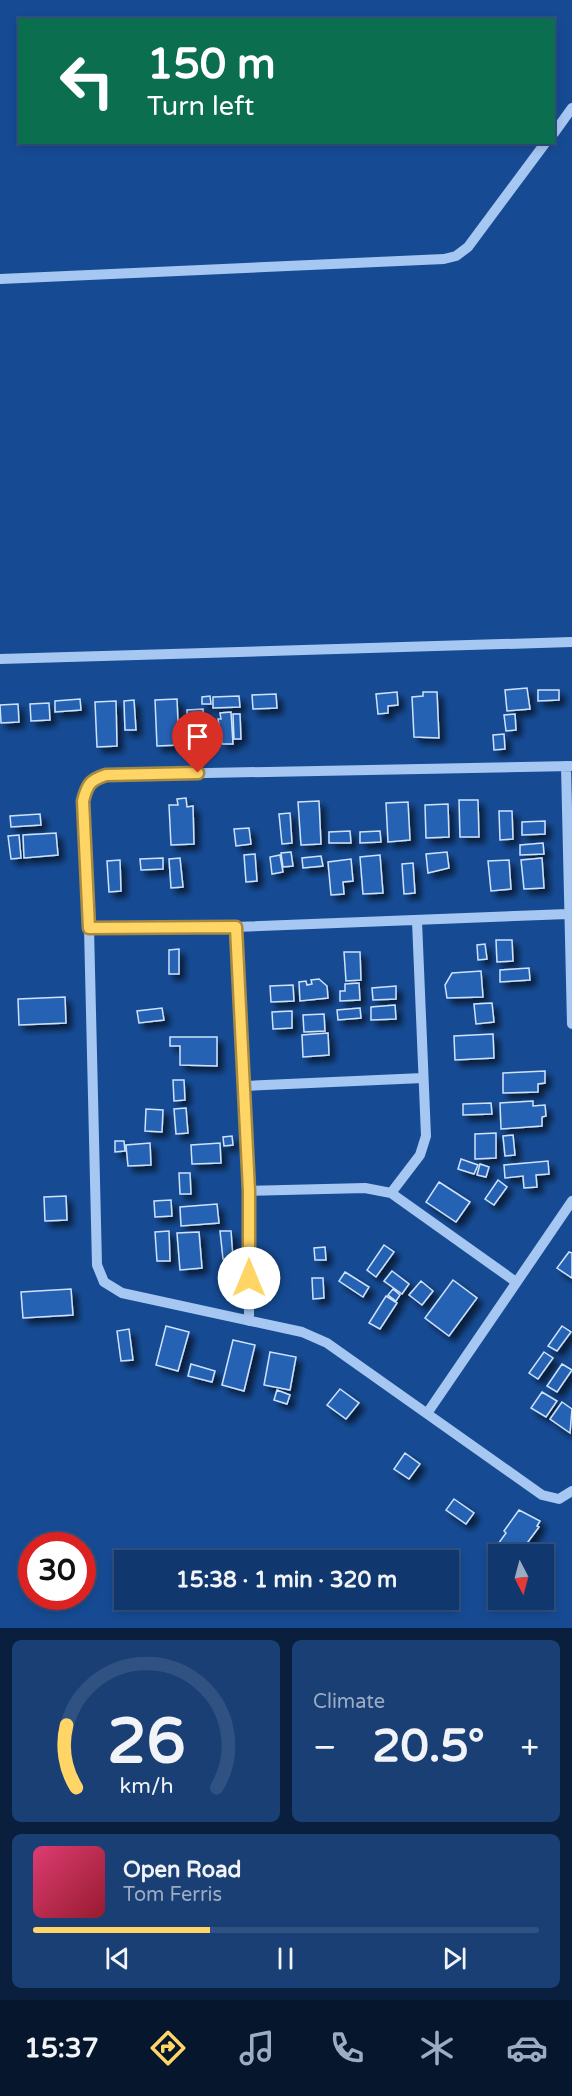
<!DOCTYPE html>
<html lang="en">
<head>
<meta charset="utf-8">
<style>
	body { margin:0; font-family:"Varela Round",sans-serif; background:#193f74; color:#f1f3f6; height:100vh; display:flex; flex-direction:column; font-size:22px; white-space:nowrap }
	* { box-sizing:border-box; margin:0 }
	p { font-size:20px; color:#9cacc3 }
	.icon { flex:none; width:33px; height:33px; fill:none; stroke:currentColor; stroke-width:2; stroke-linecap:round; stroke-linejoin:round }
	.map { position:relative; height:1628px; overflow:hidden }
	.details { display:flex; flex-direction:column; gap:12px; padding:12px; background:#091f3d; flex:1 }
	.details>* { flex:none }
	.banner { position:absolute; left:18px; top:18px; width:537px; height:126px; border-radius:0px; box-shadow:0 3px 9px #0003,0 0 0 2px #305282; background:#0b6e4f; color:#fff; overflow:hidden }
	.needle { width:39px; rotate:174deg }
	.buttons { position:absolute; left:488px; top:1544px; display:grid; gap:12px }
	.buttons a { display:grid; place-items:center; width:66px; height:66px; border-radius:0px; background:#10386f; box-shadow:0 3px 9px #0003,0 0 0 2px #305282; font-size:30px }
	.speed { position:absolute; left:18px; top:1532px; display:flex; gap:12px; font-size:30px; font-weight:700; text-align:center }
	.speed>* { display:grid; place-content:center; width:78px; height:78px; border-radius:50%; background:#10386f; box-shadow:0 3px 9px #0003,0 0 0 2px #305282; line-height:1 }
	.speed .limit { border:9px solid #d22; background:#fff; color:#111 }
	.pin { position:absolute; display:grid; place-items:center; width:51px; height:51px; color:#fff; margin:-62px -26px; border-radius:50% 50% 50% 0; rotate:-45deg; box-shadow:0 0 6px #0007 }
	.pin .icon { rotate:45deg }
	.me { position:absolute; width:66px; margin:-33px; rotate:0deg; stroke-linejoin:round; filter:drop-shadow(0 0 4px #0008) }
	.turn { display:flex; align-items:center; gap:21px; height:126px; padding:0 30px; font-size:27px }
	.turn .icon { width:78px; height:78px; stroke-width:2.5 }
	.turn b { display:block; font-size:42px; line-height:51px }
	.big { font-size:45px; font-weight:800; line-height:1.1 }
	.details .card { flex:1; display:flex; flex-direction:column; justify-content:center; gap:9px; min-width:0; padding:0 21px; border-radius:9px; background:#193f74 }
	.details .dial { align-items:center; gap:0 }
	.dial svg { height:156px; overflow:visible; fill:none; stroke:#305282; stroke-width:7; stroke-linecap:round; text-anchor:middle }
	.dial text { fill:#f1f3f6; stroke:none }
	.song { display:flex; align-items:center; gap:18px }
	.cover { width:72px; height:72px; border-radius:9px; background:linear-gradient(135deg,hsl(340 70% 55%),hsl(350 70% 35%)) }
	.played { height:6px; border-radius:3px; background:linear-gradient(90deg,#ffd566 35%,#305282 35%) }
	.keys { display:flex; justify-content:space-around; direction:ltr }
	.heat { display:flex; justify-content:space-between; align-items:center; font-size:33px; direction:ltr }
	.details .tiles { flex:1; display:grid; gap:12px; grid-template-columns:1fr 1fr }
	.card:last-child { grid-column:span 2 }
	.trip { position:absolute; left:114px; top:1550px; width:345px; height:60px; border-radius:0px; background:#10386f; box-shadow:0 3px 9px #0003,0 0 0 2px #305282; font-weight:800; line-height:60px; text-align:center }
	.dock { display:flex; height:96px; justify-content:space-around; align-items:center; background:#06162c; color:#9cacc3 }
	.dock .icon { width:42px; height:42px }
	.dock .selected { color:#ffd566 }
	.dock b { font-size:27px; color:#f1f3f6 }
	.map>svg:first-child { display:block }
	.building { fill:#2562b3; stroke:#cee2fc; stroke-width:1.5; filter:url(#shadow) }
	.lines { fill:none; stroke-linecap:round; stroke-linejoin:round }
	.minor { stroke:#a6c7f1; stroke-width:10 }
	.route-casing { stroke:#a68a42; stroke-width:15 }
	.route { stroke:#ffd566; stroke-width:10 }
</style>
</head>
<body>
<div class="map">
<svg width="572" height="1628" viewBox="0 0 572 1628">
	<defs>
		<filter id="shadow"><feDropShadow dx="5.5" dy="5.5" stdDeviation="3" flood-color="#0009"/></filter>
	</defs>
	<rect width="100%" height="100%" fill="#164b94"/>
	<path class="building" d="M527 688 530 709 507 711 505 690Z
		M538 690H559V700L538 701Z
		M397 692 398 705 388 706V713L378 714 376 694Z
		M423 692H437L439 738 414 737 412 697 423 696Z
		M276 694 277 708 253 709 252 695Z
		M210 696 211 704H202V697Z
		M239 696 240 707 213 708V697Z
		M80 699 81 710 55 712V701Z
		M177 699 179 745 157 746 155 700Z
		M134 700 136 730H125L124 701Z
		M116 701 117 746 97 747 95 702Z
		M49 703 50 720 31 721 30 704Z
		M18 704 19 722 1 723 0 705Z
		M203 709 204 740 188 741 187 710Z
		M231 712 233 744H222L218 719H221L220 713Z
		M233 714H240L241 739H234Z
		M515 714 516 730 506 731 504 715Z
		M504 734 505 749 494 750 493 735Z
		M186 798 187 807 193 806 194 844 171 845 169 805H178L177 799Z
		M459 800H478L479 837H460Z
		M319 801 321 844 301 845 298 802Z
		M408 802 410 840 388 842 386 803Z
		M448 804 449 837 426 838 425 805Z
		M499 811H512L513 839 500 840Z
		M290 813 292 843 282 844 279 814Z
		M40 814 41 825 11 827 10 816Z
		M545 821V834L522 835V822Z
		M249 828 251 844 236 846 234 829Z
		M350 831 351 843H329V832Z
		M380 831 381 842 360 843V832Z
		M56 833 58 855 24 858 23 835Z
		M19 835 21 858 11 859 8 836Z
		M543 843 544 854 520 855V845Z
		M291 852 293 866 283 867 281 853Z
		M447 852 449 868 428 873 426 854Z
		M255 854 257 881 246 882 244 855Z
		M280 855 283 872 272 874 270 857Z
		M380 855 383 893 363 894 360 857Z
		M321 856 323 866 303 868 302 858Z
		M163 858V869L141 870 140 859Z
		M180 858 183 887 171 888 169 859Z
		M542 858 544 888 524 889 521 860Z
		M351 859 353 881 343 882 344 894 331 895 328 862Z
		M120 860 121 891 109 892 107 861Z
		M509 860 511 889 491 891 488 861Z
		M413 863 415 893 404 894 402 864Z
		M496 940H512L513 961 497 962Z
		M485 944 487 959 478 960 477 945Z
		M179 949V974H169V950Z
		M344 952H360L361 980 346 981Z
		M529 968 530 980 500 982V970Z
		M481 971 483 997 447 998 445 985 452 973Z
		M319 979 327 986 328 998 300 1001 299 982 306 981 307 985 312 984 311 980Z
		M359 983 360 1000 340 1001V991H345V984Z
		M293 985 294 1001 271 1002 270 986Z
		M396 986V999L373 1000 372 988Z
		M65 997 66 1023 19 1025 18 999Z
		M492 1003 494 1022 476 1024 474 1004Z
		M395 1005 396 1019 371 1020V1007Z
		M162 1008 164 1020 139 1023 137 1011Z
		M360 1008 361 1018 338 1020 337 1010Z
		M292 1011V1028L273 1029 272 1012Z
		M324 1014 325 1031 304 1032 303 1015Z
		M328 1033 329 1055 303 1057 302 1035Z
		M493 1034 494 1058 455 1060 454 1036Z
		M170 1037H217V1066L180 1065V1046H170Z
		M545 1071V1083L538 1084V1092L503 1093V1073Z
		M173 1080H184L185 1100 174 1101Z
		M533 1101V1106L545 1105 546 1116 542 1117V1126L501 1129 500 1103Z
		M491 1103 492 1114 463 1115V1104Z
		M186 1108 188 1133 176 1134 174 1109Z
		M146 1109 163 1110 162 1132 145 1131Z
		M496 1133V1158L475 1159V1134Z
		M513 1135 515 1155 505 1156 503 1136Z
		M232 1136 233 1145 224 1146 223 1137Z
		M115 1141H124L125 1151 115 1152Z
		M150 1143 151 1165 128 1166 126 1145Z
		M220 1143 221 1163 192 1164 191 1145Z
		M461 1159 478 1165 474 1174 458 1169Z
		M548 1161 549 1174 536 1175 537 1187 524 1188 523 1176 505 1178 504 1165Z
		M480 1164 489 1167 486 1177 477 1175Z
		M179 1173H190L191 1194H180Z
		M498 1180 507 1187 494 1205 485 1199Z
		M439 1182 470 1202 456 1222 426 1202Z
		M66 1196 67 1220 45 1221 44 1197Z
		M171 1200 172 1216 155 1217 154 1201Z
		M217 1204 219 1223 181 1226 180 1207Z
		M169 1231 170 1261H157L155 1232Z
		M220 1231H231L233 1258 223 1259Z
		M199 1232 202 1268 180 1270 177 1233Z
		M384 1245 394 1252 376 1277 367 1270Z
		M325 1247 326 1260H315L314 1248Z
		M569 1252 572 1253V1278L557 1268Z
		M392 1271 409 1284 402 1294 384 1281Z
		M345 1272 369 1287 363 1297 339 1281Z
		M312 1278H323L324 1298 313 1299Z
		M453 1280 477 1298 449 1336 425 1318Z
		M421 1281 433 1291 422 1305 409 1295Z
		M71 1289 73 1315 23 1318 21 1292Z
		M393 1289 400 1295 396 1301 388 1295Z
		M386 1296 397 1303 380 1329 369 1323Z
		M166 1326 189 1332 178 1371 156 1365Z
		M562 1326 571 1332 557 1351 548 1346Z
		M129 1329 133 1360 121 1361 117 1331Z
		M233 1340 255 1345 244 1391 222 1385Z
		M270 1352 296 1357 290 1390 264 1385Z
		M544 1352 553 1358 538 1379 529 1373Z
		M191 1364 215 1371 212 1382 188 1376Z
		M562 1364 572 1370 557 1392 547 1386Z
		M340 1389 359 1403 346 1419 327 1405Z
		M277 1390 290 1395 287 1404 274 1400Z
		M542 1392 557 1401 546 1417 531 1408Z
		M562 1402 572 1409 570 1433 550 1419Z
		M405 1453 420 1464 409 1479 394 1469Z
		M454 1499 474 1513 466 1524 446 1510Z
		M519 1510 540 1521 537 1526 539 1527 519 1554H511L498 1544 506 1533 504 1531Z"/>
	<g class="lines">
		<path class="minor" d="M554 133 572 108
			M0 279 444 259 456 256 468 247 546 142
			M0 659 572 642
			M566 766 572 1024
			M572 766 107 775C90 780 87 785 83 802L89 928 97 1265 104 1282 122 1293 302 1332 327 1343 542 1495 559 1499 572 1491
			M236 927 249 1191V1321
			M89 928 236 927 568 914
			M245 1086 423 1078
			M249 1191 365 1188 391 1193 516 1282
			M391 1193 420 1155 426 1136 417 921
			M428 1412 572 1201"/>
	</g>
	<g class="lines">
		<defs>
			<path id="route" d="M198 773 106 775C90 780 87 785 83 801L89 928 236 927 249 1191V1278"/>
		</defs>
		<use href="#route" class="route-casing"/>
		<use href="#route" class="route"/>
	</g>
</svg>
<div class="buttons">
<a><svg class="needle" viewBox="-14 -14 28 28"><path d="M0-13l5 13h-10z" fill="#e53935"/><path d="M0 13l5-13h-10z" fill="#9cacc3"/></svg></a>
</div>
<div class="speed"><div class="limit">30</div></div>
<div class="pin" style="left:198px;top:773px;background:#d93025"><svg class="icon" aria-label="arrive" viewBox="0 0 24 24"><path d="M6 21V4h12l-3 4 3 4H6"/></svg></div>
<svg class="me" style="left:249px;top:1278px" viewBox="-20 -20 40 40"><circle r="19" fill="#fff"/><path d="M0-13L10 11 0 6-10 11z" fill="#ffd566"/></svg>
<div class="trip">15:38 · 1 min · 320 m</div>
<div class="banner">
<div class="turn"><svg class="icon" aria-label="left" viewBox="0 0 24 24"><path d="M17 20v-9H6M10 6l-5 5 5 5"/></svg><div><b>150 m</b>Turn left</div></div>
</div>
</div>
<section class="details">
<div class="tiles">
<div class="card dial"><svg viewBox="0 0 100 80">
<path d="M14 69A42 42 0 1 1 86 69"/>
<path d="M14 69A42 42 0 0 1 9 37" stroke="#ffd566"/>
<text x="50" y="56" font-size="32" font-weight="700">26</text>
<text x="50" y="72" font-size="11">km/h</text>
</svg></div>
<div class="card"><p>Climate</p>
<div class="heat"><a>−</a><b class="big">20.5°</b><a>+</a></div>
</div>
<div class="card">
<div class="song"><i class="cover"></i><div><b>Open Road</b><p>Tom Ferris</p></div></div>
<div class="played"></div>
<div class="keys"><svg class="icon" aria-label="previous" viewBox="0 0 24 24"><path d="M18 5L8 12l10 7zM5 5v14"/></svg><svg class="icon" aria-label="pause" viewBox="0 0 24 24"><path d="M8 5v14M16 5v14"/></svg><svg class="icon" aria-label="next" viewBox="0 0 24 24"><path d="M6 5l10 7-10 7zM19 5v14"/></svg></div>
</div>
</div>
</section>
<nav class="dock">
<b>15:37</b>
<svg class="icon selected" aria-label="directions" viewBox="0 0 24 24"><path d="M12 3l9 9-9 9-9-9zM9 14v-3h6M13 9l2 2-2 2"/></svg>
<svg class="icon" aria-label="music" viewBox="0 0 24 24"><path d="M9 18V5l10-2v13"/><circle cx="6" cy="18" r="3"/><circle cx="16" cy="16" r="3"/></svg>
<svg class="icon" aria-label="phone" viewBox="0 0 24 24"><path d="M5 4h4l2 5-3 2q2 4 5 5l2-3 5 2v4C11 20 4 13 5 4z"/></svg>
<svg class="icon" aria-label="climate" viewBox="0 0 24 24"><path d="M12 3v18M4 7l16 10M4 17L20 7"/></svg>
<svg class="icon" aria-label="car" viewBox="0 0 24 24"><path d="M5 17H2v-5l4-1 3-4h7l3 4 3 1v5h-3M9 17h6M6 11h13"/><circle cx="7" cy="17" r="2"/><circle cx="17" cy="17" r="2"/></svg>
</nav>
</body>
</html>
